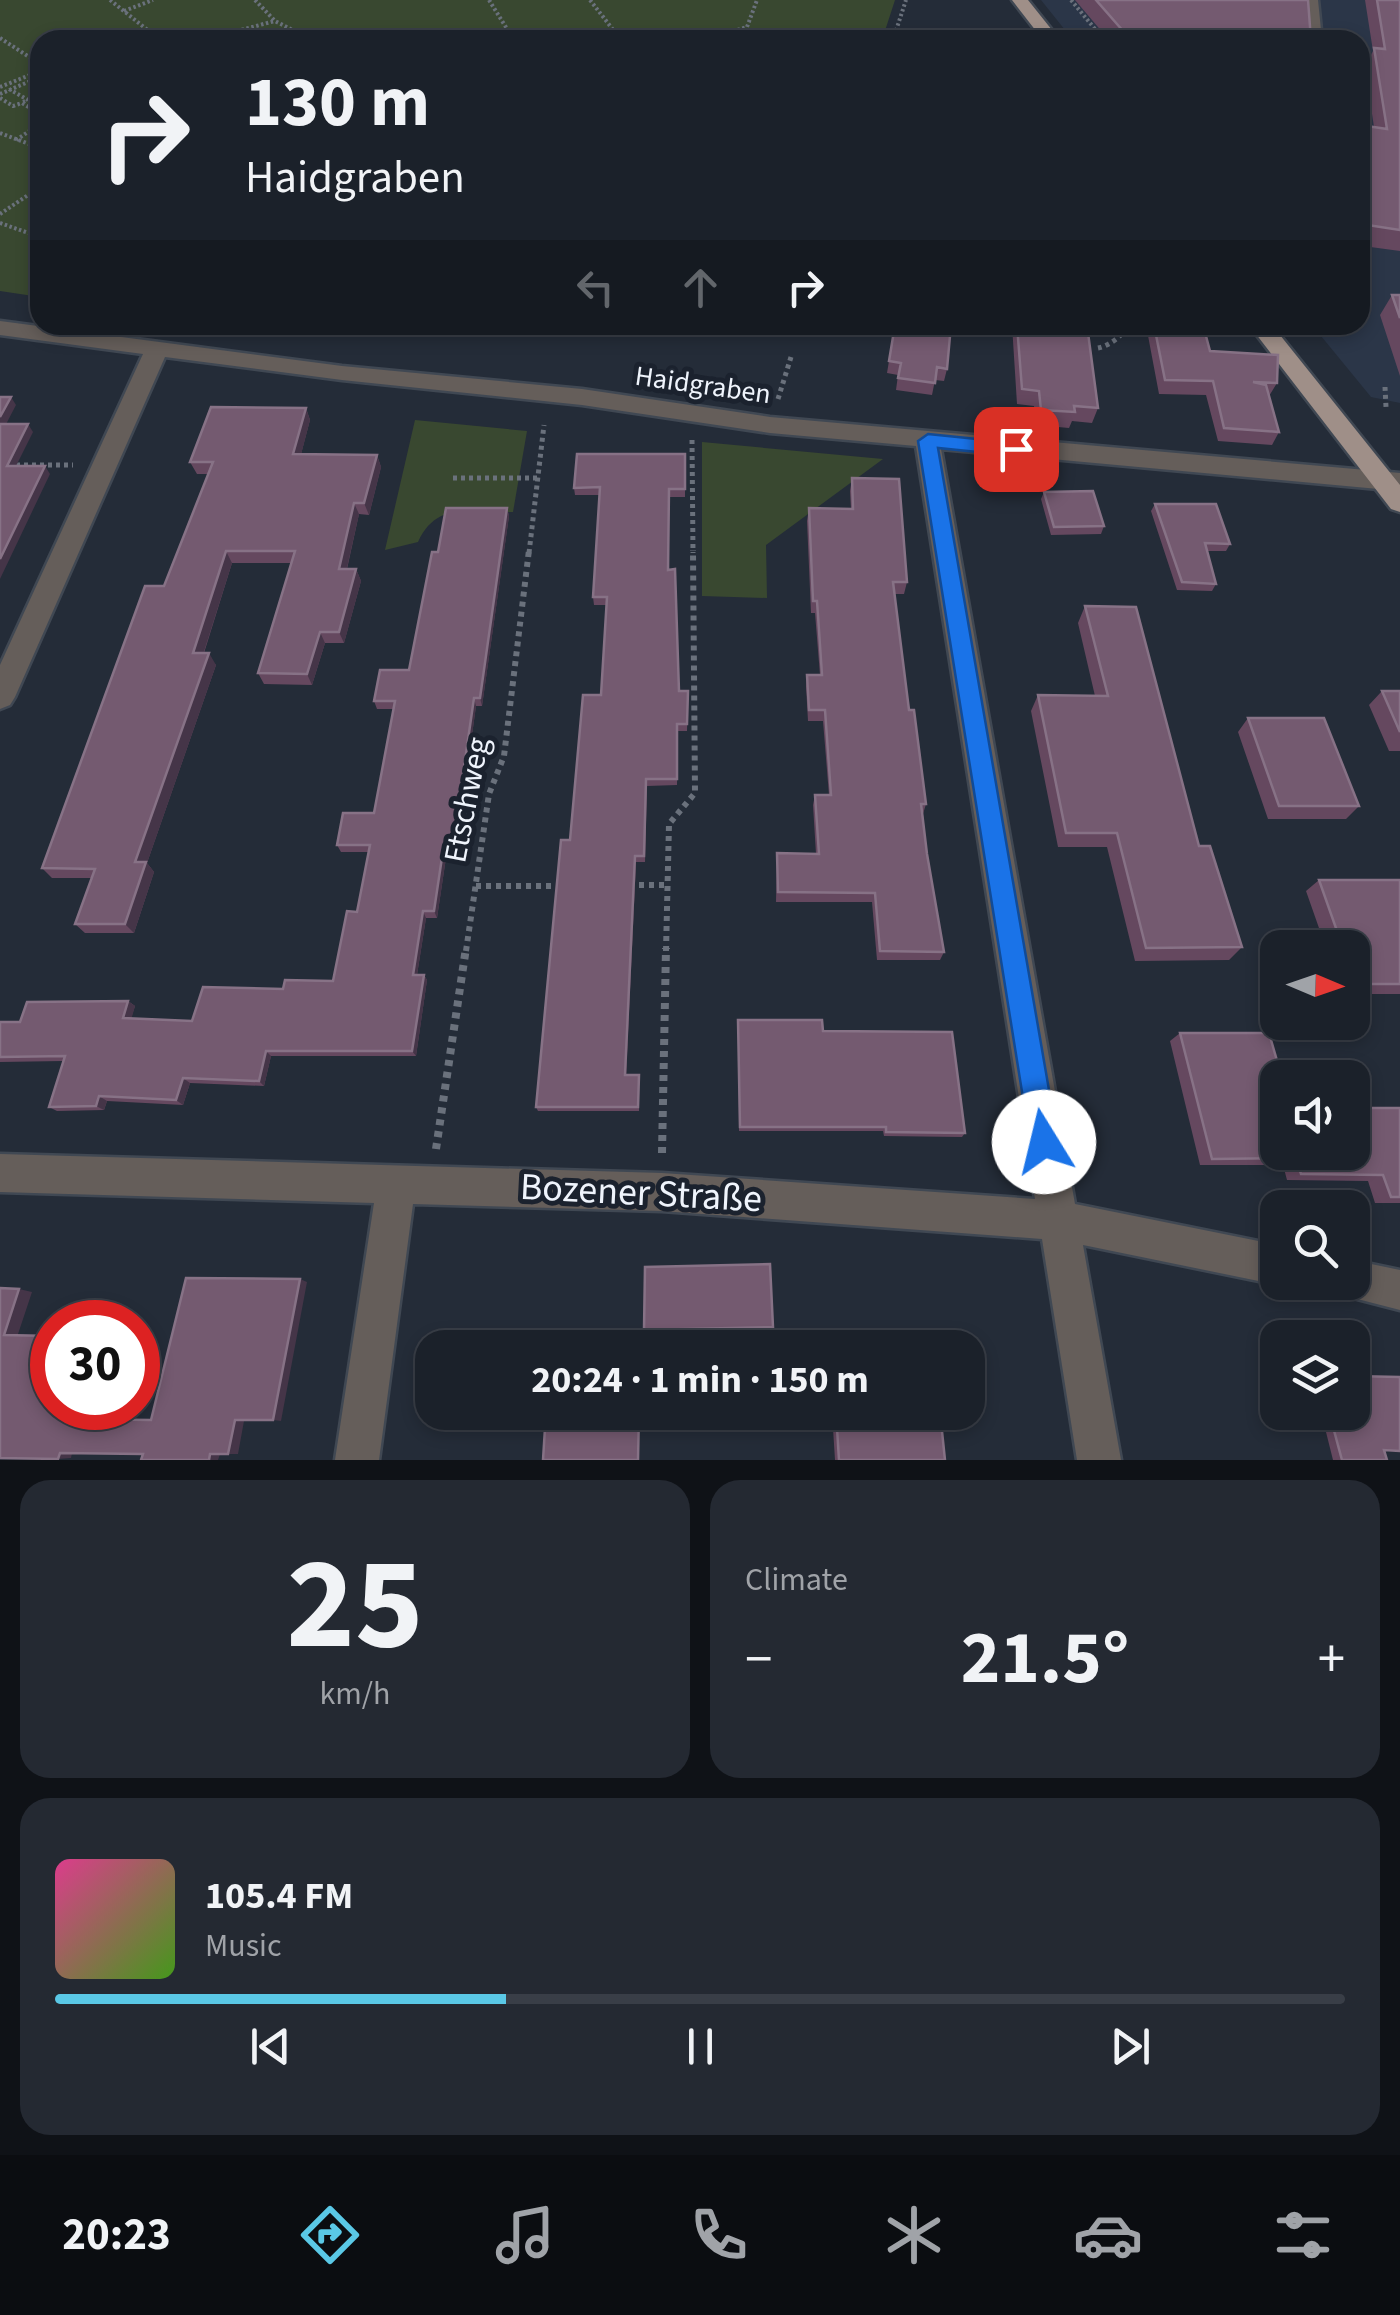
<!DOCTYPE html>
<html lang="en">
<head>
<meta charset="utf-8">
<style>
	body { margin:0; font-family:"Source Sans 3",sans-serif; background:#242932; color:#f1f3f6; height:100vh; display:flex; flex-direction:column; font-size:38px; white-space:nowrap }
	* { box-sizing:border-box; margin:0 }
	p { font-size:32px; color:#a0a3a8 }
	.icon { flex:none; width:55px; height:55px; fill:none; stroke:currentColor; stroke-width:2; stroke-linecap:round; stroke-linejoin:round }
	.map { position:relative; height:1460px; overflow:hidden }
	.side { display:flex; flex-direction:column; gap:20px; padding:20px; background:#0f1217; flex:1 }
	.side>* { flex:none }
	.banner { position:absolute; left:30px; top:30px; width:1340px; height:305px; border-radius:30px; box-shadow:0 5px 15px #0003,0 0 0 2px #393e47; background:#1b212a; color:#f1f3f6; overflow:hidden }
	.needle { width:65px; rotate:92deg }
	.controls { position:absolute; left:1260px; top:930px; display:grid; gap:20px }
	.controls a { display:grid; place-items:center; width:110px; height:110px; border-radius:20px; background:#1b212a; box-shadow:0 5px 15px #0003,0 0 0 2px #393e47; font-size:50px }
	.speed { position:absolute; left:30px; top:1300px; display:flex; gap:20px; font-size:50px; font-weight:700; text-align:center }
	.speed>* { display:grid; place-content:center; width:130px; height:130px; border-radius:50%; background:#1b212a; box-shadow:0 5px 15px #0003,0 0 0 2px #393e47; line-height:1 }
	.speed .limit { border:15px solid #d22; background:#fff; color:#111 }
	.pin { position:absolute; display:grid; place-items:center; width:85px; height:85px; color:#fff; margin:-42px; border-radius:20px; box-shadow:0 5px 15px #0006 }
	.me { position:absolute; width:110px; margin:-55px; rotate:351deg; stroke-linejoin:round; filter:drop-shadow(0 0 8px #0008) }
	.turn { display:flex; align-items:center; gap:35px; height:210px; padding:0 50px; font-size:45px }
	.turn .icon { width:130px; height:130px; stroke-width:2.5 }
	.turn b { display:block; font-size:70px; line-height:85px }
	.lanes { display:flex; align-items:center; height:95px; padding:0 50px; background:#0003; justify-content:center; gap:50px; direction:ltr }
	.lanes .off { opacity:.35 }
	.big { font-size:75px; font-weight:700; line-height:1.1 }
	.side .widget { flex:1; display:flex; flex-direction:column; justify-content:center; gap:15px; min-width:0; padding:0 35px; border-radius:30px; background:#242932 }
	.side .dial { align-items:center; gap:0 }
	.dial b { font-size:130px; line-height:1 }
	.song { display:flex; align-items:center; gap:30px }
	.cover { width:120px; height:120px; border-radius:15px; background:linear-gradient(135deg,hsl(330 70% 55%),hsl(100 70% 35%)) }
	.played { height:10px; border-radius:5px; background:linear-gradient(90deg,#5ac8e6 35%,#393e47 35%) }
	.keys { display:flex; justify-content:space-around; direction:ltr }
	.heat { display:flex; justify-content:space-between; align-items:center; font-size:55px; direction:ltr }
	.side .tiles { flex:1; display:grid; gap:20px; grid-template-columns:1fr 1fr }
	.widget:last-child { grid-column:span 2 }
	.trip { position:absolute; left:415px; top:1330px; width:570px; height:100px; border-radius:30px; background:#1b212a; box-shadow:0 5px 15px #0003,0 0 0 2px #393e47; font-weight:700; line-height:100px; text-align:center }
	.tabs { display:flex; height:160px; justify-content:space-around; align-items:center; background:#0b0d11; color:#a0a3a8 }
	.tabs .icon { width:70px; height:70px }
	.tabs .on { color:#5ac8e6 }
	.tabs b { font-size:45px; color:#f1f3f6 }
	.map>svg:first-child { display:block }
	.built { fill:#2b3648 }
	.green { fill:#394830 }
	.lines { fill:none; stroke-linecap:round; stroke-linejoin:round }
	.minor-casing { stroke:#404853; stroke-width:5 }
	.major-casing { stroke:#404853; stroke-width:5 }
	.path-far3 { stroke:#6a717c; stroke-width:4; stroke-dasharray:2.5 2.5; stroke-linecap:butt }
	.path-far2 { stroke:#6a717c; stroke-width:5; stroke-dasharray:4 4; stroke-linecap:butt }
	.path-far1 { stroke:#6a717c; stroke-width:6; stroke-dasharray:5 5; stroke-linecap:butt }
	.path { stroke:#6a717c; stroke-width:8; stroke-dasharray:6 6; stroke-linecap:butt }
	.minor { fill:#655e5a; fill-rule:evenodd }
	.major { fill:#9f8f88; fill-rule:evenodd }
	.wall { fill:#65485f }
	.shaded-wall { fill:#453548 }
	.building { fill:#745a70; stroke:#877286; stroke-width:2.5 }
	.route { fill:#1a73e8; stroke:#114b97; stroke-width:2.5 }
	.labels { text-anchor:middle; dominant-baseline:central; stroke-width:10; stroke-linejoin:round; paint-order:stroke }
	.far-street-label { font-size:28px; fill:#eff4fc; stroke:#1b222e }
	.street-label { font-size:32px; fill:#eff4fc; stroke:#1b222e }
	.near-street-label { font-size:38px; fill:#eff4fc; stroke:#1b222e }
</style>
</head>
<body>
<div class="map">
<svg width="1400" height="1460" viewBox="0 0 1400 1460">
	<rect width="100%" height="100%" fill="#242c38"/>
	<path class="built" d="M1041 0H1400V403L1371 397 1312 325H1360V40H1073Z"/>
	<path class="green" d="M0 0H895L882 40H40V297L0 291Z
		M415 420 527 431 513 512C473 513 437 500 418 542L385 550Z
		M702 442 883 459 766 545 767 598 702 596Z"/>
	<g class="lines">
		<defs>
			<path id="minor" d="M1302 0H1318L1322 40H1306Z
				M0 321 342 366 582 389 770 417 1400 473V491L941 449 1075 1204 1278 1245V1282H1284L1278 1285 1083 1245 1121 1460H1077L1042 1239 662 1211 413 1204 379 1460H335L374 1203 0 1192V1154L662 1173 1035 1199 916 446 770 433 582 405 342 380 165 357 15 697 10 705 0 709V665L143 354 0 335Z
				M1352 1260 1400 1270V1310L1338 1294 1333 1282H1352Z"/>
			<path id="major" d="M1012 0H1028L1060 40H1043Z
				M1249 325H1272L1400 485V512L1391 509Z"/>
		</defs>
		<use href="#minor" class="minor-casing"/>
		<use href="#major" class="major-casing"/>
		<path class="path-far3" d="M110 0 160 40
			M255 0 275 21 312 40
			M489 0 514 40
			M590 0 621 40
			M1071 0 1104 40
			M124 11 153 0
			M0 38 40 64
			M203 40 275 21
			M704 40 747 27 757 0
			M893 40 906 0
			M0 87 40 71
			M9 89 28 100 23 102
			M0 94 40 77
			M0 98 13 106 22 103 40 114
			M0 133 40 148
			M16 140 40 124
			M0 214 40 187
			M0 223 40 237"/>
		<path class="path-far2" d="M1098 348C1108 346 1124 336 1127 325
			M1385 387 1386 407
			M778 399 791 357
			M692 440 693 553
			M0 465H73
			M453 478H537
			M529 553 544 425"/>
		<path class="path-far1" d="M629 885H668
			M476 886H562
			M466 951 489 794 504 756 529 550
			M666 951 669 824 695 793 693 550"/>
		<path class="path" d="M436 1149 466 948
			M662 1153 666 948"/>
		<use href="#minor" class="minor"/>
		<use href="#major" class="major"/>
	</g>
	<path class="wall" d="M1075 0H1308L1311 40H1109Z
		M1365 0H1400V251L1363 246 1365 261 1360 269V125L1374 127 1365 67 1373 51Z
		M1392 295H1400V376L1380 315Z
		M895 325 947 369 944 381 935 380 932 395 896 390 898 375 887 373Z
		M1012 325H1087L1098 408 1092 423 1072 421 1069 428 1036 425 1034 406 1017 404Z
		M1146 325H1203L1210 351 1277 383 1269 396 1279 432 1272 445 1218 441 1206 395 1159 394Z
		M306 408 310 420 301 454 377 455 381 467 369 515 359 514 347 569H356L361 581 344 643H325L312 685 264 684 258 673 291 563H232L204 653 216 665 147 863 154 872 134 933H85L75 924 92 878H52L42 868 164 586 208 474H197L190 462Z
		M685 454V497H669L668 570 679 691H688L687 731H678L677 785 647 786 645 862H636L626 1075H639V1111H538L536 1107 570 840 601 695 606 605H594L593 597 600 495H575L574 488Z
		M852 478 907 582 904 594H894L909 710 926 804 923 814 927 854 944 952 940 960H877L872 902H776L777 853 816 854 813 805 815 795H829L823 721H808L806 686 807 675H820L815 613H811L807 521 809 508 851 509 850 491Z
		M1044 492 1104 526 1101 534 1051 535 1041 499Z
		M1155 504 1230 544 1226 551H1207L1216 584 1212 591 1177 590 1151 511Z
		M507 508 509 516 482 706H476L456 851H447L437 918H426L417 975H424L427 980 416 1056H271L264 1086 190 1083 183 1105 107 1101 104 1110 57 1111 49 1107 63 1061 0 1062V1022H20L128 1001 135 1006 131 1018 192 1021 283 989 333 981 357 912 368 852H341L337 845 374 813 394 709H377L374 701 409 670 438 552Z
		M1085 606 1199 846 1242 947 1229 960 1135 961 1107 847H1058L1031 711 1038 695 1095 696 1078 623Z
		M1382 691H1400V751H1389L1369 705Z
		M1248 718 1359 806 1346 819H1268L1238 732Z
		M1319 880H1400V994H1352V948H1326L1306 891Z
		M738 1020 823 1031 965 1133 962 1137 884 1136 883 1131H739Z
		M1180 1033 1278 1152H1352V1113L1361 1108H1400V1203H1375L1368 1181 1287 1180 1283 1165H1200L1170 1041Z
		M773 1327 772 1328 645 1331 644 1330Z
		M832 1412H940L945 1460H835Z
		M1321 1412H1352L1384 1451 1387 1460H1333Z"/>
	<path class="shaded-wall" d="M11 397 16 405 2 432 0 429V417Z
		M306 408 310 420 298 466 293 454Z
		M28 424 33 432 12 474 7 466Z
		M377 455 381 467 369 515 364 503Z
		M45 466 50 474 0 579V559Z
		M354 503 359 514 344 581 339 569Z
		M507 508 509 516 482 706 480 698Z
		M226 551 232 563 200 664 193 653Z
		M356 569 361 581 344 643 339 632Z
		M320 632 325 643 312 685 307 674Z
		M209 653 216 665 147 863 154 872 134 933 125 924 135 862Z
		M474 698 476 706 456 851 453 844Z
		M444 844 447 851 437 918 434 911Z
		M635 856 636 862 626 1079 625 1075Z
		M423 911 426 918 416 981 413 975Z
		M424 975 427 980 416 1056 412 1051Z
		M128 1001 135 1006 130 1024 123 1018Z
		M266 1051 271 1056 264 1086 259 1081Z
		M183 1078 190 1083 183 1105 176 1100Z
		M99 1096 107 1101 104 1110 96 1106Z
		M300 1279 307 1282 281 1421 273 1420Z
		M19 1289 32 1292 17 1337 4 1335Z
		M73 1408H85L81 1420 69 1419Z
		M235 1420 244 1421 238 1454H228Z
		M60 1453H72L71 1458 58 1459Z
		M210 1454H220L218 1460H209Z"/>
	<path class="building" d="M1096 0H1308L1311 40H1131Z
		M1377 0H1400V230L1361 224 1365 261H1360V125L1387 129 1374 48 1385 49Z
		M1392 295H1400V318Z
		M895 325H951L947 369 937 367 935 383 898 378 901 363 889 361Z
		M1017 325H1087L1098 408 1074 406 1075 412 1041 410 1039 391 1022 389Z
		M1154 325H1203L1210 351 1278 355 1277 383 1253 382 1266 385 1279 432 1224 428 1213 381 1165 380Z
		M0 397H11L0 417Z
		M211 407 306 408 293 454 377 455 364 503H354L339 569H356L339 632H320L307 674 258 673 295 551H226L193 653H209L135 862H146L125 924H75L95 869 42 868 145 586H164L213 462H190Z
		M0 424H28L7 466H45L0 559Z
		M577 454H685V489H669L668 570 675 569 679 691H688L687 724H677V779H646L644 856H635L625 1075H639L638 1107H536L561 840H570L583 695H601L607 597H593L600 487 574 488Z
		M852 478 899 479 907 582H893L909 710H914L926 804H921L927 854 944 952 880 951 875 893 778 892 777 853 819 854 815 795H831L825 710H809L807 675H822L817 601H813L809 508 853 509Z
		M1093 491 1104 526 1054 527 1044 492Z
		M1155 504H1216L1230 544 1205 543 1216 584 1182 582Z
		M446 508H507L480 698H474L453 844H444L434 911H423L413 975H424L412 1051H266L259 1081 183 1078 176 1100 99 1096 96 1106 49 1107 65 1056 0 1057V1022H20L27 1002 128 1001 123 1018 192 1021 203 987 283 989 285 980 333 981 347 911 357 912 370 845H337L343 813H374L395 701H374L380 670H409L432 552H438Z
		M1085 606 1136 607 1199 846H1210L1242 947 1146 948 1117 833H1066L1038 695 1108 696Z
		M1382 691H1400V732Z
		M1248 718H1324L1359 806H1279Z
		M1319 880H1400V984H1356L1352 974V948H1343Z
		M738 1020H822L823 1031 952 1032 965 1133 886 1132V1127H740Z
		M1180 1033H1269L1282 1078H1278V1152H1352V1120H1365L1361 1108H1400V1197H1391L1383 1175 1301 1174 1296 1158 1212 1159Z
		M770 1264 773 1327 644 1330 645 1267Z
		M186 1278 300 1279 273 1420H235L228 1454H210L209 1460H141L143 1454 60 1453 58 1459 0 1458V1288L19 1289 4 1335 52 1336V1408H73L69 1419 151 1420Z
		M1352 1376 1400 1377V1451L1384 1450 1387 1460H1342L1329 1412H1352Z
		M546 1412H639L638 1460H543Z
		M836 1412H940L945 1460H839Z"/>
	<path class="route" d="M928 434 1016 443 1026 449 1016 456 938 448 1058 1142 1054 1152 1044 1156 1034 1152 1030 1142 918 441Z"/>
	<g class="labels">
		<g class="far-street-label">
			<text transform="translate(703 385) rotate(8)">Haidgraben</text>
		</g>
		<g class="street-label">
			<text transform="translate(467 800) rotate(-79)">Etschweg</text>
		</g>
		<g class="near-street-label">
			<text transform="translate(641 1193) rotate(3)">Bozener Straße</text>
		</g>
	</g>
</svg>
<div class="controls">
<a><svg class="needle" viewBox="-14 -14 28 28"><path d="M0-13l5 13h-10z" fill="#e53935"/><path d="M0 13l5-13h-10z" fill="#a0a3a8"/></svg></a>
<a><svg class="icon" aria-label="sound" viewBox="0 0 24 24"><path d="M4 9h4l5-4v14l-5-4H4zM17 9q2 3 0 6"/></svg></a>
<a><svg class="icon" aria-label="search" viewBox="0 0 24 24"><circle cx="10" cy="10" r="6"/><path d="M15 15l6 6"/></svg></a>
<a><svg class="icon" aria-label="layers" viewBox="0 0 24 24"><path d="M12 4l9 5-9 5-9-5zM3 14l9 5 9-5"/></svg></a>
</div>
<div class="speed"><div class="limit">30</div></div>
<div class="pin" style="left:1016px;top:449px;background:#d93025"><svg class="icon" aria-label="arrive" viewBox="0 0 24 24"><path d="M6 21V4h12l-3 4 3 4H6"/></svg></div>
<svg class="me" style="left:1044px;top:1142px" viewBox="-20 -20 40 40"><circle r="19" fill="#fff"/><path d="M0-13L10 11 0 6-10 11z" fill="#1a73e8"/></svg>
<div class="trip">20:24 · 1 min · 150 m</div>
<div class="banner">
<div class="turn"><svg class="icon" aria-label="right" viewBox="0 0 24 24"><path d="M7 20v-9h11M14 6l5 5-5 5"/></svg><div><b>130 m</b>Haidgraben</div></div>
<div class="lanes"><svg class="icon off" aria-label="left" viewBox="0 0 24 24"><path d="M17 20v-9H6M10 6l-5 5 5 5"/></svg><svg class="icon off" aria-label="ahead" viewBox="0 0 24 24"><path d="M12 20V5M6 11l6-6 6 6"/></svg><svg class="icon" aria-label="right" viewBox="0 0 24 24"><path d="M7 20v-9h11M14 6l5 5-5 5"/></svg></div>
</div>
</div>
<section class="side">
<div class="tiles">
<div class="widget dial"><b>25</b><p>km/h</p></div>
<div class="widget"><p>Climate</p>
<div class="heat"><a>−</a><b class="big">21.5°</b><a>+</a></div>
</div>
<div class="widget">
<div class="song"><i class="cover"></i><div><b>105.4 FM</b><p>Music</p></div></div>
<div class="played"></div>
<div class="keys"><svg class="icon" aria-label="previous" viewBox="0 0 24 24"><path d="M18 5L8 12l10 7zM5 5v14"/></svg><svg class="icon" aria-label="pause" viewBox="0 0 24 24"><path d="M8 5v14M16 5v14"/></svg><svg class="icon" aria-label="next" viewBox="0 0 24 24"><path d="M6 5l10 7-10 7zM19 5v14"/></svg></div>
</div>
</div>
</section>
<nav class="tabs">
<b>20:23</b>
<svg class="icon on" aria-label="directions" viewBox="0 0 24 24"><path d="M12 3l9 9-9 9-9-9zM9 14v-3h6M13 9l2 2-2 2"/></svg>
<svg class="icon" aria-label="music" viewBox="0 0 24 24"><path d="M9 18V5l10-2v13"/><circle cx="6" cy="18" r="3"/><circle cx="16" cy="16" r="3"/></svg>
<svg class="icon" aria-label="phone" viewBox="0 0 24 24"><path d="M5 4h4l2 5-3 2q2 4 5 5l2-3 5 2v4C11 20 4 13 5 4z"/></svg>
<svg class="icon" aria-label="climate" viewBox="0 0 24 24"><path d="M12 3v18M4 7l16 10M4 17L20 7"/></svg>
<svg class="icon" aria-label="car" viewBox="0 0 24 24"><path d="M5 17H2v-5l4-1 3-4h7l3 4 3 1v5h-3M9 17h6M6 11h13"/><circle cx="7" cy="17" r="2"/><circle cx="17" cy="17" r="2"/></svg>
<svg class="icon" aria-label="filters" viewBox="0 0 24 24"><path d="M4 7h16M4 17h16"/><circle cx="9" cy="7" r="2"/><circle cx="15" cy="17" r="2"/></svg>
</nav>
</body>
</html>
